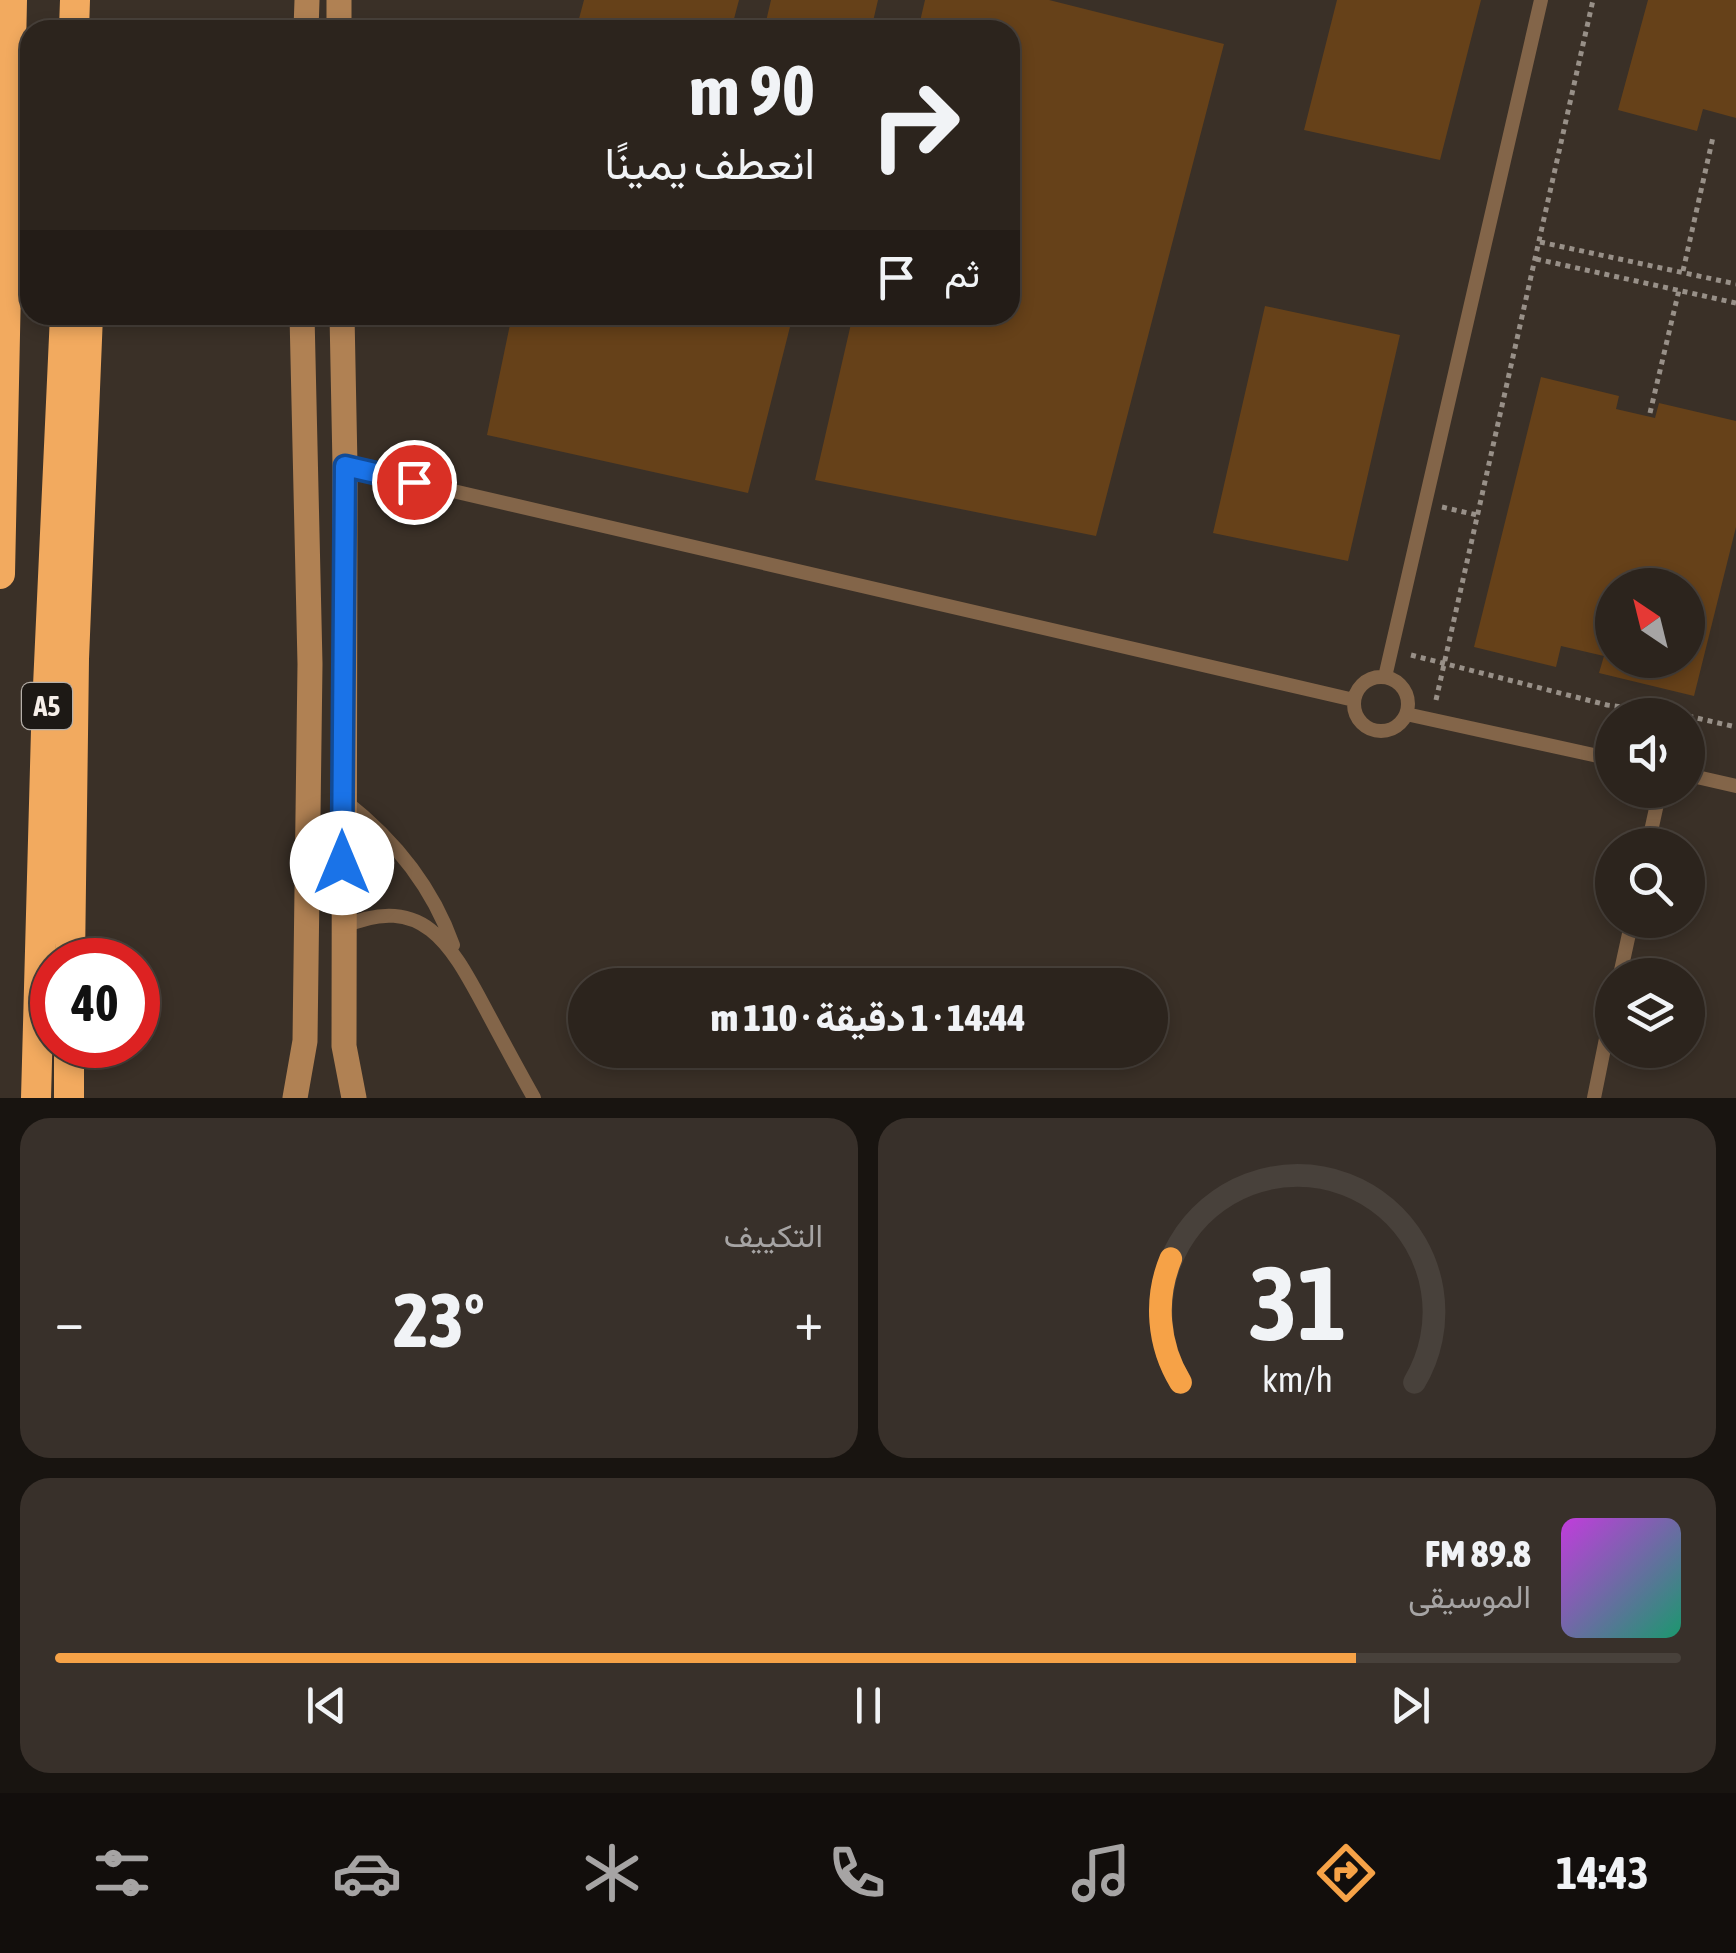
<!DOCTYPE html>
<html lang="ar">
<head>
<meta charset="utf-8">
<style>
	body { margin:0; font-family:"Asap Condensed",Vazirmatn,sans-serif; background:#38302a; color:#f1f3f6; direction:rtl; height:100vh; display:flex; flex-direction:column; font-size:38px; white-space:nowrap }
	* { box-sizing:border-box; margin:0 }
	p { font-size:32px; color:#a6a4a4 }
	.icon { flex:none; width:55px; height:55px; fill:none; stroke:currentColor; stroke-width:2; stroke-linecap:round; stroke-linejoin:round }
	.map { position:relative; height:1098px; overflow:hidden; direction:ltr }
	.panel { display:flex; flex-direction:column; gap:20px; padding:20px; background:#181410; flex:1 }
	.panel>* { flex:none }
	.hud { position:absolute; left:20px; top:20px; width:1000px; height:305px; border-radius:30px; box-shadow:0 5px 15px #0003,0 0 0 2px #48413b; direction:rtl; background:#2c241d; color:#f1f3f6; overflow:hidden }
	.needle { width:65px; rotate:325deg }
	.buttons { position:absolute; left:1595px; top:568px; display:grid; gap:20px }
	.buttons a { display:grid; place-items:center; width:110px; height:110px; border-radius:50%; background:#2c241d; box-shadow:0 5px 15px #0003,0 0 0 2px #48413b; font-size:50px }
	.speed { position:absolute; left:30px; top:938px; display:flex; gap:20px; font-size:50px; font-weight:700; text-align:center }
	.speed>* { display:grid; place-content:center; width:130px; height:130px; border-radius:50%; background:#2c241d; box-shadow:0 5px 15px #0003,0 0 0 2px #48413b; line-height:1 }
	.speed .limit { border:15px solid #d22; background:#fff; color:#111 }
	.pin { position:absolute; display:grid; place-items:center; width:85px; height:85px; color:#fff; margin:-42px; border:5px solid #fff; border-radius:50%; box-shadow:0 2px 10px #0007 }
	.me { position:absolute; width:110px; margin:-55px; rotate:0deg; stroke-linejoin:round; filter:drop-shadow(0 0 8px #0008) }
	.turn { display:flex; align-items:center; gap:35px; height:210px; padding:0 40px; font-size:45px }
	.turn .icon { width:130px; height:130px; stroke-width:2.5 }
	.turn b { display:block; font-size:70px; line-height:85px }
	.then { display:flex; align-items:center; height:95px; padding:0 40px; background:#0003; gap:20px; font-size:38px }
	.big { font-size:75px; font-weight:800; line-height:1.1 }
	.panel .widget { flex:1; display:flex; flex-direction:column; justify-content:center; gap:15px; min-width:0; padding:0 35px; border-radius:30px; background:#38302a }
	.panel .dial { align-items:center; gap:0 }
	.dial svg { height:260px; overflow:visible; fill:none; stroke:#48413b; stroke-width:7; stroke-linecap:round; text-anchor:middle }
	.dial text { fill:#f1f3f6; stroke:none }
	.song { display:flex; align-items:center; gap:30px }
	.cover { width:120px; height:120px; border-radius:15px; background:linear-gradient(135deg,hsl(290 70% 55%),hsl(160 70% 35%)) }
	.played { height:10px; border-radius:5px; background:linear-gradient(90deg,#f6a247 80%,#48413b 80%) }
	.keys { display:flex; justify-content:space-around; direction:ltr }
	.heat { display:flex; justify-content:space-between; align-items:center; font-size:55px; direction:ltr }
	.panel .tiles { flex:1; display:grid; gap:20px; grid-template-columns:1fr 1fr }
	.widget:last-child { grid-column:span 2 }
	.trip { position:absolute; left:568px; top:968px; width:600px; height:100px; border-radius:50px; background:#2c241d; box-shadow:0 5px 15px #0003,0 0 0 2px #48413b; font-weight:800; line-height:100px; text-align:center; direction:rtl }
	.dock { display:flex; height:160px; justify-content:space-around; align-items:center; background:#120e0c; color:#a6a4a4 }
	.dock .icon { width:70px; height:70px }
	.dock .active { color:#f6a247 }
	.dock b { font-size:45px; color:#f1f3f6 }
	.map>svg:first-child { display:block }
	.building { fill:#664119; fill-rule:evenodd }
	.lines { fill:none; stroke-linecap:round; stroke-linejoin:round }
	.path { stroke:#989088; stroke-width:5; stroke-dasharray:5 5; stroke-linecap:butt }
	.lane { stroke:#836549; stroke-width:14 }
	.secondary { stroke:#b08153; stroke-width:25 }
	.highway { stroke:#f2aa5f; stroke-width:30 }
	.route-casing { stroke:#114b97; stroke-width:25 }
	.route { stroke:#1a73e8; stroke-width:18 }
	.labels { text-anchor:middle; dominant-baseline:central; stroke-width:10; stroke-linejoin:round; paint-order:stroke }
	.shield { fill:#1d1915; stroke:#b5afa9; stroke-width:2.5 }
	.shield-label { font-size:28px; font-weight:bold; fill:#f6efe9 }
</style>
</head>
<body>
<div class="map">
<svg width="1736" height="1098" viewBox="0 0 1736 1098">
	<rect width="100%" height="100%" fill="#3a3027"/>
	<path class="building" d="M584 0H739L731 30H576Z
		M771 0H878L871 30H764Z
		M925 0H1049L1224 44 1096 536 815 480 853 315H1010V30H918Z
		M1337 0H1481L1440 160 1304 130Z
		M1648 0H1736V118L1703 109 1697 131 1618 110Z
		M1265 306 1400 335 1348 561 1213 533Z
		M512 315H793L748 493 487 435Z
		M1541 377 1619 396 1616 409 1655 418 1659 403 1736 421V527L1694 696 1599 673 1604 656 1561 646 1556 667 1474 647ZM1612 585H1688V660H1612Z"/>
	<g class="lines">
		<path class="path" d="M1540 242 1736 284
			M1536 259 1736 303
			M1683 271 1713 137
			M1650 413 1679 290
			M1442 507 1477 515
			M1411 655 1607 705 1681 715
			M1436 700 1593 0
			M1688 716 1736 727"/>
		<path class="lane" d="M345 466 1354 700
			M1385 677 1541 0
			M1354 704a27 27 0 1 1 54 0a27 27 0 1 1-54 0Z
			M1406 714 1612 759
			M1688 775 1736 786
			M345 801C395 840 432 886 453 945
			M1648 845 1660 790
			M343 927C424 891 452 947 485 1008 501 1038 517 1068 534 1098
			M1620 975 1632 920
			M1594 1098 1612 1009"/>
		<path class="secondary" d="M306 30 307 0
			M339 30V0
			M342 315 345 466 344 1046 354 1098
			M295 1098 305 1041 310 664 302 315"/>
		<path class="highway" d="M74 30 75 0
			M0 574 12 0
			M70 960 74 659 88 315
			M36 1098 46 730 65 315
			M69 1098V1045"/>
	</g>
	<g class="lines">
		<defs>
			<path id="route" d="M342 863 345 466 414 482"/>
		</defs>
		<use href="#route" class="route-casing"/>
		<use href="#route" class="route"/>
	</g>
	<g class="labels">
		<rect class="shield" x="22" y="683" width="50" height="46" rx="8"/>
		<g class="shield-label">
			<text x="47" y="706">A5</text>
		</g>
	</g>
</svg>
<div class="buttons">
<a><svg class="needle" viewBox="-14 -14 28 28"><path d="M0-13l5 13h-10z" fill="#e53935"/><path d="M0 13l5-13h-10z" fill="#a6a4a4"/></svg></a>
<a><svg class="icon" aria-label="sound" viewBox="0 0 24 24"><path d="M4 9h4l5-4v14l-5-4H4zM17 9q2 3 0 6"/></svg></a>
<a><svg class="icon" aria-label="search" viewBox="0 0 24 24"><circle cx="10" cy="10" r="6"/><path d="M15 15l6 6"/></svg></a>
<a><svg class="icon" aria-label="layers" viewBox="0 0 24 24"><path d="M12 4l9 5-9 5-9-5zM3 14l9 5 9-5"/></svg></a>
</div>
<div class="speed"><div class="limit">40</div></div>
<div class="pin" style="left:414px;top:482px;background:#d93025"><svg class="icon" aria-label="arrive" viewBox="0 0 24 24"><path d="M6 21V4h12l-3 4 3 4H6"/></svg></div>
<svg class="me" style="left:342px;top:863px" viewBox="-20 -20 40 40"><circle r="19" fill="#fff"/><path d="M0-13L10 11 0 6-10 11z" fill="#1a73e8"/></svg>
<div class="trip">14:44 · 1 دقيقة · 110 m</div>
<div class="hud">
<div class="turn"><svg class="icon" aria-label="right" viewBox="0 0 24 24"><path d="M7 20v-9h11M14 6l5 5-5 5"/></svg><div><b>90 m</b>انعطف يمينًا</div></div>
<div class="then">ثم<svg class="icon" aria-label="arrive" viewBox="0 0 24 24"><path d="M6 21V4h12l-3 4 3 4H6"/></svg></div>
</div>
</div>
<section class="panel">
<div class="tiles">
<div class="widget dial"><svg viewBox="0 0 100 80">
<path d="M14 69A42 42 0 1 1 86 69"/>
<path d="M14 69A42 42 0 0 1 11 31" stroke="#f6a247"/>
<text x="50" y="56" font-size="32" font-weight="700">31</text>
<text x="50" y="72" font-size="11">km/h</text>
</svg></div>
<div class="widget"><p>التكييف</p>
<div class="heat"><a>−</a><b class="big">23°</b><a>+</a></div>
</div>
<div class="widget">
<div class="song"><i class="cover"></i><div><b>89.8 FM</b><p>الموسيقى</p></div></div>
<div class="played"></div>
<div class="keys"><svg class="icon" aria-label="previous" viewBox="0 0 24 24"><path d="M18 5L8 12l10 7zM5 5v14"/></svg><svg class="icon" aria-label="pause" viewBox="0 0 24 24"><path d="M8 5v14M16 5v14"/></svg><svg class="icon" aria-label="next" viewBox="0 0 24 24"><path d="M6 5l10 7-10 7zM19 5v14"/></svg></div>
</div>
</div>
</section>
<nav class="dock">
<b>14:43</b>
<svg class="icon active" aria-label="directions" viewBox="0 0 24 24"><path d="M12 3l9 9-9 9-9-9zM9 14v-3h6M13 9l2 2-2 2"/></svg>
<svg class="icon" aria-label="music" viewBox="0 0 24 24"><path d="M9 18V5l10-2v13"/><circle cx="6" cy="18" r="3"/><circle cx="16" cy="16" r="3"/></svg>
<svg class="icon" aria-label="phone" viewBox="0 0 24 24"><path d="M5 4h4l2 5-3 2q2 4 5 5l2-3 5 2v4C11 20 4 13 5 4z"/></svg>
<svg class="icon" aria-label="climate" viewBox="0 0 24 24"><path d="M12 3v18M4 7l16 10M4 17L20 7"/></svg>
<svg class="icon" aria-label="car" viewBox="0 0 24 24"><path d="M5 17H2v-5l4-1 3-4h7l3 4 3 1v5h-3M9 17h6M6 11h13"/><circle cx="7" cy="17" r="2"/><circle cx="17" cy="17" r="2"/></svg>
<svg class="icon" aria-label="filters" viewBox="0 0 24 24"><path d="M4 7h16M4 17h16"/><circle cx="9" cy="7" r="2"/><circle cx="15" cy="17" r="2"/></svg>
</nav>
</body>
</html>
